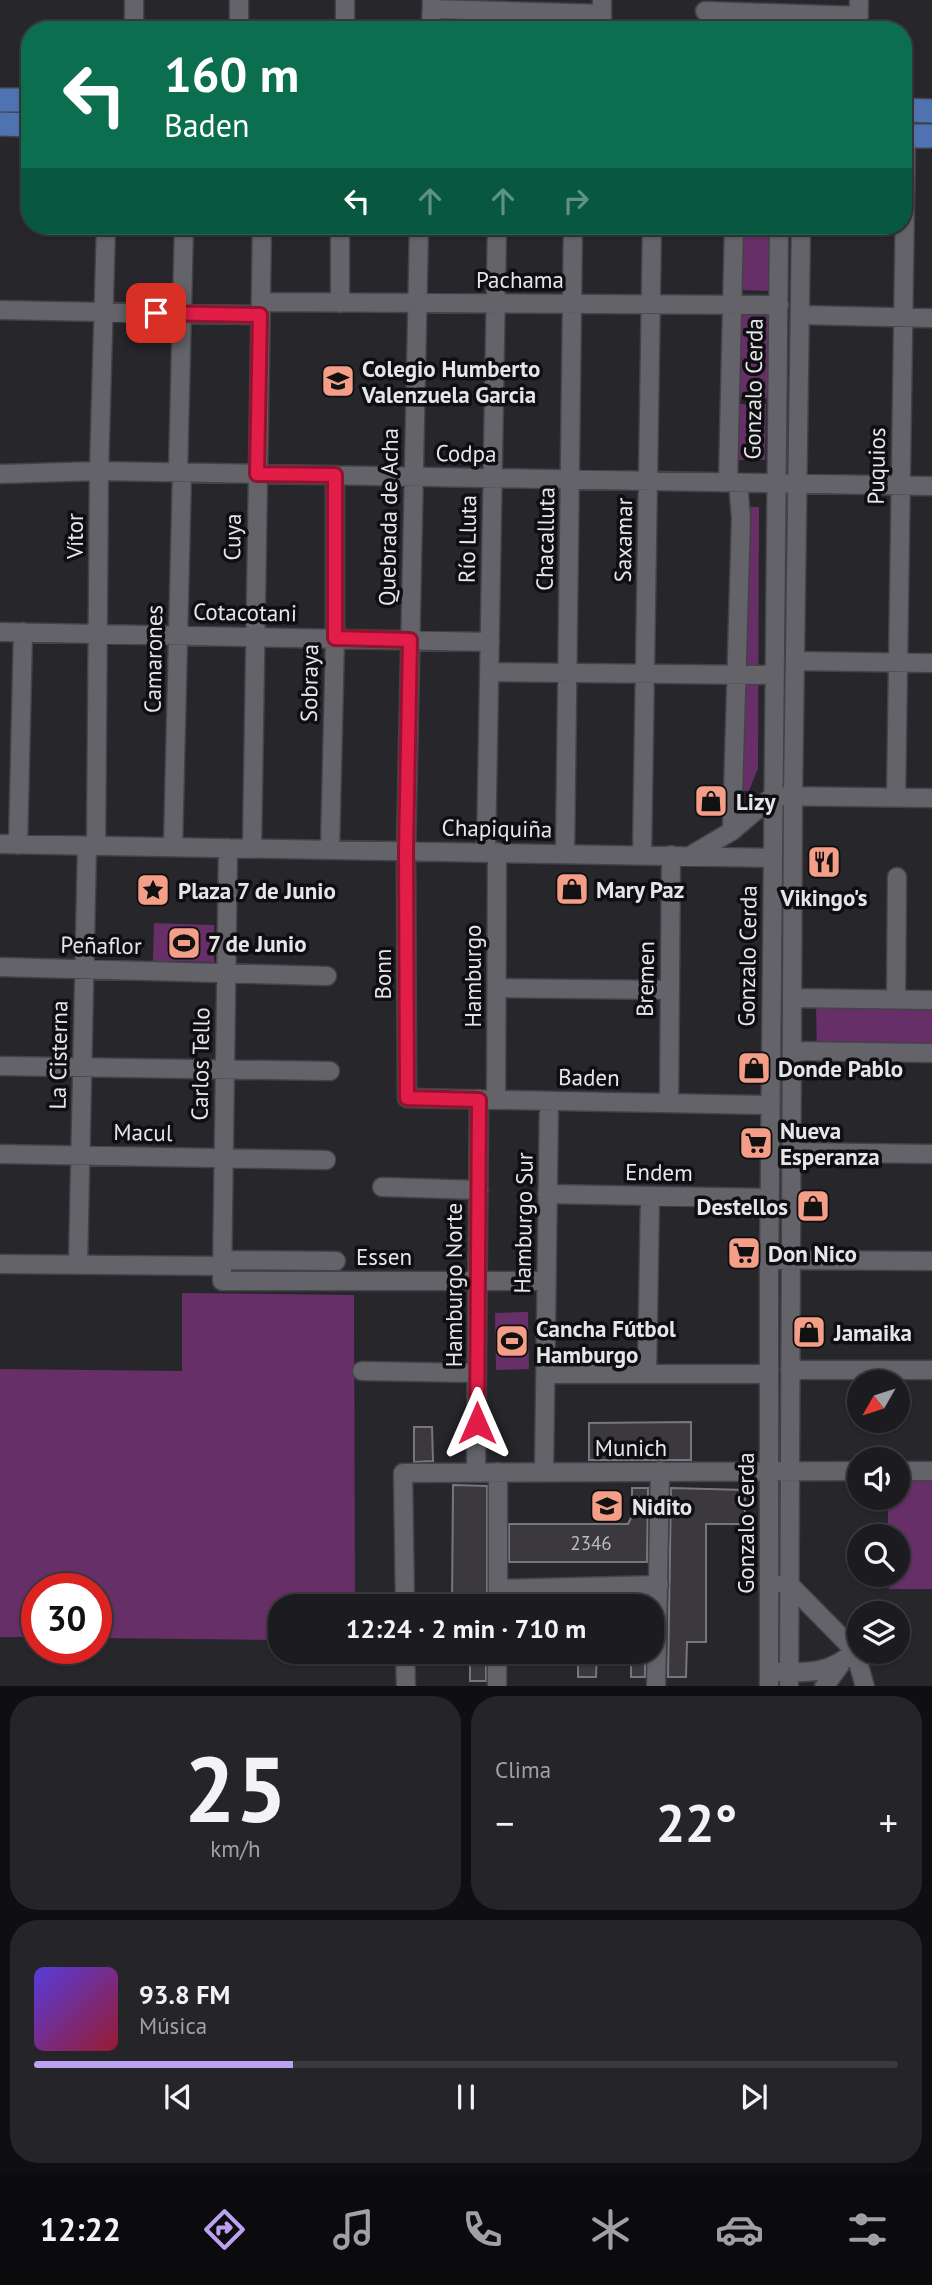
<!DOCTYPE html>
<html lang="es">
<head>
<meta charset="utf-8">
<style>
	body { margin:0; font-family:"PT Sans",sans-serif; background:#252529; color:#f1f3f6; height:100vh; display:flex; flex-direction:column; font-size:26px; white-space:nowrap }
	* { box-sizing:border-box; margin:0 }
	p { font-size:23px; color:#a0a1a5 }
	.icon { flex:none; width:38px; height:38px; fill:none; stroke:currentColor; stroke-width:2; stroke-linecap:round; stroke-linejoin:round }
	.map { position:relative; height:1686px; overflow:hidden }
	.side { display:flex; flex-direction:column; gap:10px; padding:10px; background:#0f0f12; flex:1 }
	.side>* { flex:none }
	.banner { position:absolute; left:21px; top:21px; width:891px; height:214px; border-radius:28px; box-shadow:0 2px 5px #0004,0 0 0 2px #3a3a3e; background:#0b6e4f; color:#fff; overflow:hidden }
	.needle { width:46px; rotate:231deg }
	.buttons { position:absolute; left:847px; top:1370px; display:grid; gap:14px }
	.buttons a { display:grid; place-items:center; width:63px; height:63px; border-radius:50%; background:#1c1c20; box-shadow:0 2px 5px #0004,0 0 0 2px #3a3a3e; font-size:35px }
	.speed { position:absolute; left:21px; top:1573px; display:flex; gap:14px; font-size:35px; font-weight:700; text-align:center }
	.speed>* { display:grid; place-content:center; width:91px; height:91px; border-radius:50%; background:#1c1c20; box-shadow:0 2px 5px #0004,0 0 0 2px #3a3a3e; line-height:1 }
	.speed .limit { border:10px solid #d22; background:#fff; color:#111 }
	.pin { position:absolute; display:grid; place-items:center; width:60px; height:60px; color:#fff; margin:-30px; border-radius:14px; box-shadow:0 4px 10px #0006 }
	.me { position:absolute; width:77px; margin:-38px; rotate:0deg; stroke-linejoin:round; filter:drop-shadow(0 0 5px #0008) }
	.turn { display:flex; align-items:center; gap:24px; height:147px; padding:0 28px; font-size:32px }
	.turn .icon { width:91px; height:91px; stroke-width:2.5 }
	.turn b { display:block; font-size:49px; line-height:60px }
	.lanes { display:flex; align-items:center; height:66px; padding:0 28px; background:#0003; justify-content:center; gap:35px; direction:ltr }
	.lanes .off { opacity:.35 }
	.big { font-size:52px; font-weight:700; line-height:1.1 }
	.side .widget { flex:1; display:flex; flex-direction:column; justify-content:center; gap:10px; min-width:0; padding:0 24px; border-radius:28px; background:#252529 }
	.side .dial { align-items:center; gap:0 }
	.dial b { font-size:91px; line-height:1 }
	.song { display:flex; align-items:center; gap:21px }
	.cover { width:84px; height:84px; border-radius:10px; background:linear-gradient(135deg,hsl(250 70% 55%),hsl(350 70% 35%)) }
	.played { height:7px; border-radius:4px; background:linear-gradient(90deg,#bca0f2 30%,#3a3a3e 30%) }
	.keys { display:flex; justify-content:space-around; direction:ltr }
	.heat { display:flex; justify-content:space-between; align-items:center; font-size:38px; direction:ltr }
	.side .tiles { flex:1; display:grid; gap:10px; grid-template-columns:1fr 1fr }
	.widget:last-child { grid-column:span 2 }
	.trip { position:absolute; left:268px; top:1594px; width:396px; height:70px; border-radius:28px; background:#1c1c20; box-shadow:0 2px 5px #0004,0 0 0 2px #3a3a3e; font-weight:700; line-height:70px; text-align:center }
	.menu { display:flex; height:112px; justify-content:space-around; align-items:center; background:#0b0b0d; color:#a0a1a5 }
	.menu .icon { width:49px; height:49px }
	.menu .on { color:#bca0f2 }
	.menu b { font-size:32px; color:#f1f3f6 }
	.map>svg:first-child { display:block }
	.green { fill:#672f67 }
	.building { fill:#3b393e; stroke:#78767c; stroke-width:2 }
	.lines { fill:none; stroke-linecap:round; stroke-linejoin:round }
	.minor-casing { stroke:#434347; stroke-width:21 }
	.major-casing { stroke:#434347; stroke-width:26 }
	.minor { stroke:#636369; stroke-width:18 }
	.major { stroke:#4f73b0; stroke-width:23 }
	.route-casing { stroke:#92132f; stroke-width:18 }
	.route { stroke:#e11d48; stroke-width:12 }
	.labels { text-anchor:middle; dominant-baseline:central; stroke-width:7; stroke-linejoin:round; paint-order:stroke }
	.number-label { font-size:19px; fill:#bbbbbf }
	.street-label { font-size:23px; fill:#e6e6ea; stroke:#0f0f12 }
	.poi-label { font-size:23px; font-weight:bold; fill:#e6e6ea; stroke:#0f0f12; text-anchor:start }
</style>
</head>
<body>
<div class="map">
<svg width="932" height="1687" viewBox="0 0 932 1687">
	<rect width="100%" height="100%" fill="#26262b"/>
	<path class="green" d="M739 226H772L771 291 738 290Z
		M736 307 769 308 768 398 735 397Z
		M732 404H766L765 460H732Z
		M732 507H759L758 768 749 791 730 790Z
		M154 923 214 925V962L153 961Z
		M816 1007H932V1052H817Z
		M182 1293 354 1295 355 1606H280V1640L96 1638V1589H37V1637H0V1369L182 1371Z
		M528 1312 529 1369 496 1370 495 1313Z
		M898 1475 932 1476V1589H889V1575H898V1536H888V1498H898Z"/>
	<path class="building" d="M691 1422V1460H589V1423Z
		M414 1427H432L433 1461 414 1462Z
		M453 1485 487 1486V1606H452Z
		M632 1488H648L647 1562H509V1524H628L632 1516Z
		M671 1488 745 1490V1524H706V1642H687L686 1677H668Z
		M470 1652H486V1681H470Z
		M578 1652H597L596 1677H578Z
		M631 1652H645V1677H631Z"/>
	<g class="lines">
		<defs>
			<path id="minor" d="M432 9 602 14
				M705 11 859 16
				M134 30V0
				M239 30V0
				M345 30V0
				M431 30 432 0
				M602 30V0
				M858 30 859 0
				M419 226 406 851 407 1098 770 1105
				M261 302 779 305
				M340 303V226
				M0 310 260 315
				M800 315 932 318
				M178 472 184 226
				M0 474 99 471 932 486
				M728 482 734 226
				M0 632 490 642
				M795 661 932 663
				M489 672 775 675
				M896 797 906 136
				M732 831 741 518 738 483
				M0 844 773 858
				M18 845 23 632
				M96 846 99 471 106 226
				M173 847 182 472
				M228 848 222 1281H546
				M252 848 262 226
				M330 850 335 638V475
				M486 852 497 226
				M565 853 573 226
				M642 854 652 226
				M693 854 732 831 773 796 932 798
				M0 967 327 976
				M497 988 670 990
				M792 998 932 1000
				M896 999 897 877
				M792 1051 932 1053
				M0 1066 330 1071
				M496 1100 497 852
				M669 1103 671 855
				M791 1152 932 1154
				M0 1154 326 1160
				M382 1187 479 1190
				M547 1194 769 1198
				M222 1260 336 1261
				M779 1260 932 1261
				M0 1264 222 1266
				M78 1265 87 846
				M790 1370H932
				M362 1371 477 1373
				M546 1374H769
				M647 1374 650 1196
				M898 1471H932
				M476 1472 479 1099
				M544 1472 549 1101
				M783 1584H789L855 1651 865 1687
				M498 1589 659 1585
				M405 1606 403 1473 859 1471
				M498 1606V1472
				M405 1652 406 1687
				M779 1672C810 1673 831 1673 855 1651
				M497 1687V1652
				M656 1687 660 1471
				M769 1687V1276L779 226
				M789 1687 793 796 801 226
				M824 1687 840 1665"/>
			<path id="major" d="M0 100H30
				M903 110 932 111
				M0 124 30 125
				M903 136H932"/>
		</defs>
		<use href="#minor" class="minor-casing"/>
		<use href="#major" class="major-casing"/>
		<use href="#minor" class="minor"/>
		<use href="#major" class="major"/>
	</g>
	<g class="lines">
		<defs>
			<path id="route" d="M156 313 260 315 257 474 335 475V638L410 640 406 851 407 1098 479 1100 477 1423"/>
		</defs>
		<use href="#route" class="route-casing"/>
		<use href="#route" class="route"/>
	</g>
	<defs>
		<symbol id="school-square" viewBox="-11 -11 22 22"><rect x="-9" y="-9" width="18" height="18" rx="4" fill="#f49e88" stroke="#0f0f12"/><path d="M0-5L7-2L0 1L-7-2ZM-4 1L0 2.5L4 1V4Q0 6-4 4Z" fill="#111"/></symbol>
		<symbol id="shop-square" viewBox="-11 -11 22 22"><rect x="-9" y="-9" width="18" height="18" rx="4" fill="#f49e88" stroke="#0f0f12"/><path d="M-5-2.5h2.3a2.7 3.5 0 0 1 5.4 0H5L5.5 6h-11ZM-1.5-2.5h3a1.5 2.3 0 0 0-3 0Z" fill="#111"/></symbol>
		<symbol id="restaurant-square" viewBox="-11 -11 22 22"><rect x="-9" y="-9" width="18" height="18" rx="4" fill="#f49e88" stroke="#0f0f12"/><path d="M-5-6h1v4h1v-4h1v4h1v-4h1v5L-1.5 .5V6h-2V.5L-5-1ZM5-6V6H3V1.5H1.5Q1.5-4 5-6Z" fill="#111"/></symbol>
		<symbol id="sight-square" viewBox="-11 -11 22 22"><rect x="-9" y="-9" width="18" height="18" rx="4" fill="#f49e88" stroke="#0f0f12"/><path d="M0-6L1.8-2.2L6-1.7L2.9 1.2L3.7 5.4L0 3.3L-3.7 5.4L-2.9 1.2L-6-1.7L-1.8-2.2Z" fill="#111"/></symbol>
		<symbol id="stadium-square" viewBox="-11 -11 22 22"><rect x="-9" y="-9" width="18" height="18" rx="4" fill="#f49e88" stroke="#0f0f12"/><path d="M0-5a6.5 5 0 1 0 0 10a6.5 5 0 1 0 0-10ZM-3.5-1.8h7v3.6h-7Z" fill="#111"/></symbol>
		<symbol id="supermarket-square" viewBox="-11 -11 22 22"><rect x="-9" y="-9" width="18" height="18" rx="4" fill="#f49e88" stroke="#0f0f12"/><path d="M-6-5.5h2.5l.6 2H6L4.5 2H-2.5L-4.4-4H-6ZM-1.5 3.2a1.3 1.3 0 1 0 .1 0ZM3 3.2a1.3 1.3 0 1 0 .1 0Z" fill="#111"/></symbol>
	</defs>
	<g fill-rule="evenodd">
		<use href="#school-square" x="319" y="362" width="38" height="38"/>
		<use href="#shop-square" x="692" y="782" width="38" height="38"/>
		<use href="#restaurant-square" x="805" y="843" width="38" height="38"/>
		<use href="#shop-square" x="553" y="870" width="38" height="38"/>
		<use href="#sight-square" x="134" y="871" width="38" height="38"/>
		<use href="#stadium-square" x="165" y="924" width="38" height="38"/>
		<use href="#shop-square" x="735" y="1049" width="38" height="38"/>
		<use href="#supermarket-square" x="737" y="1124" width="38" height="38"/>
		<use href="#shop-square" x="794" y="1187" width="38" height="38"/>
		<use href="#supermarket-square" x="725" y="1234" width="38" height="38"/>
		<use href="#shop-square" x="790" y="1313" width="38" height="38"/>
		<use href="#stadium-square" x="493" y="1322" width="38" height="38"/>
		<use href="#school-square" x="588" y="1487" width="38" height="38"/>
	</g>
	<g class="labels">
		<g class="number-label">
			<text x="591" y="1543">2346</text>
		</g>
		<g class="street-label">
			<text x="520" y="279">Pachama</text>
			<text transform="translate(753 389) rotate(-89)">Gonzalo Cerda</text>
			<text transform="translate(466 453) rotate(1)">Codpa</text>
			<text transform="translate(876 466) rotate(-89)">Puquios</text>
			<text transform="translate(388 517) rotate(-89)">Quebrada de Acha</text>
			<text transform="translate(74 536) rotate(-90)">Vítor</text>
			<text transform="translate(232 537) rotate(-89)">Cuya</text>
			<text transform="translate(467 539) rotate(-89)">Río Lluta</text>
			<text transform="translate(545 539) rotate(-89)">Chacalluta</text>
			<text transform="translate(623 540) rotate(-89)">Saxamar</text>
			<text transform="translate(245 612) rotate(1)">Cotacotani</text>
			<text transform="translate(153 659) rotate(-89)">Camarones</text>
			<text transform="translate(309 683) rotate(-89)">Sobraya</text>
			<text transform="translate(497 828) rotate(1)">Chapiquiña</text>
			<text transform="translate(101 945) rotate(1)">Peñaflor</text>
			<text transform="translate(747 956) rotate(-89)">Gonzalo Cerda</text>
			<text transform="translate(382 974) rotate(-90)">Bonn</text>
			<text transform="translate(472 976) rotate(-90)">Hamburgo</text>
			<text transform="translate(645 979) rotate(-89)">Bremen</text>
			<text transform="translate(58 1055) rotate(-89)">La Cisterna</text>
			<text transform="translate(200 1064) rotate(-89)">Carlos Tello</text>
			<text transform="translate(589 1077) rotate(1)">Baden</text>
			<text transform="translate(143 1132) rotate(1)">Macul</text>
			<text transform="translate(659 1172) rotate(1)">Endem</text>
			<text transform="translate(523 1223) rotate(-89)">Hamburgo Sur</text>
			<text x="384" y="1256">Essen</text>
			<text transform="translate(453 1285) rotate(-90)">Hamburgo Norte</text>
			<text x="631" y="1447">Munich</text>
			<text transform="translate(745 1523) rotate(-90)">Gonzalo Cerda</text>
		</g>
		<g class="poi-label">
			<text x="362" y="368">Colegio Humberto<tspan x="362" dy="26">Valenzuela Garcia</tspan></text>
			<text x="736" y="801">Lizy</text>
			<text x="596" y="889">Mary Paz</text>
			<text x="178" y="890">Plaza 7 de Junio</text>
			<text x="824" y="897" text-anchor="middle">Vikingo's</text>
			<text x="208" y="943">7 de Junio</text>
			<text x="778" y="1068">Donde Pablo</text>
			<text x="780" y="1130">Nueva<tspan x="780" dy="26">Esperanza</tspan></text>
			<text x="788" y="1206" text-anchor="end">Destellos</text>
			<text x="768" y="1253">Don Nico</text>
			<text x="536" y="1328">Cancha Fútbol<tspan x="536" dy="26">Hamburgo</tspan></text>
			<text x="834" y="1332">Jamaika</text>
			<text x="632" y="1506">Nidito</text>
		</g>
	</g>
</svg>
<div class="buttons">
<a><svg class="needle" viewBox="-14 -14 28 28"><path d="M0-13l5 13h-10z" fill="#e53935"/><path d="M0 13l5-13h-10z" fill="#a0a1a5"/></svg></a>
<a><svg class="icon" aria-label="sound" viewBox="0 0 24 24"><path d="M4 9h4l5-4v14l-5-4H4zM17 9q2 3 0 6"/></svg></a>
<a><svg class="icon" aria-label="search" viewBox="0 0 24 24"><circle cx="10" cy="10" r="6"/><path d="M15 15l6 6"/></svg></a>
<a><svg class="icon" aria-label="layers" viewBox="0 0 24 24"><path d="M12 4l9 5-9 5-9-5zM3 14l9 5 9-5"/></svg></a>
</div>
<div class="speed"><div class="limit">30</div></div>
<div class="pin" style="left:156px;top:313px;background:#d93025"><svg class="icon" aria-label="arrive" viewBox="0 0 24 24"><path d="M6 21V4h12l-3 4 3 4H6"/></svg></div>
<svg class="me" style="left:477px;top:1423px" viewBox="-20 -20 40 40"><path d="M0-17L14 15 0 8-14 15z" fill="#e11d48" stroke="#fff" stroke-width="4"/></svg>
<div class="trip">12:24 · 2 min · 710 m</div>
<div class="banner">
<div class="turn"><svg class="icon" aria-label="left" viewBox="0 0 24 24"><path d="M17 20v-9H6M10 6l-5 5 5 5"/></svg><div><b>160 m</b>Baden</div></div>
<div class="lanes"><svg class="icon" aria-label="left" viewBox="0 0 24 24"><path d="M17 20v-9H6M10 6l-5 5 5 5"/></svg><svg class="icon off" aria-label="ahead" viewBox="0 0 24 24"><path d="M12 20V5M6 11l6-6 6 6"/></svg><svg class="icon off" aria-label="ahead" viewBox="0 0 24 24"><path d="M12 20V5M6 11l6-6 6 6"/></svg><svg class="icon off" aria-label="right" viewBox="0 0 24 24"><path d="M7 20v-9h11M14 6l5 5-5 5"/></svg></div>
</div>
</div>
<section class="side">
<div class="tiles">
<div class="widget dial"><b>25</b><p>km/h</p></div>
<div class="widget"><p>Clima</p>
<div class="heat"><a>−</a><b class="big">22°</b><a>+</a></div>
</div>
<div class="widget">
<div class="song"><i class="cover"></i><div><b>93.8 FM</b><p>Música</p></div></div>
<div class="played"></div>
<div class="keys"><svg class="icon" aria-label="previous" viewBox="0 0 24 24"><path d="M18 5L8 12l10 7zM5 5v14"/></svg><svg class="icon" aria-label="pause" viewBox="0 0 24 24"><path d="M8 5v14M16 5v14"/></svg><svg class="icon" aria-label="next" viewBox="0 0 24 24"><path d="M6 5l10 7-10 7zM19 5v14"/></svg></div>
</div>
</div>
</section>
<nav class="menu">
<b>12:22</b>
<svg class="icon on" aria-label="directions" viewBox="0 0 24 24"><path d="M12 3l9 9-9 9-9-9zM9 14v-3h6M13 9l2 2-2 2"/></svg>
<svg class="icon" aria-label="music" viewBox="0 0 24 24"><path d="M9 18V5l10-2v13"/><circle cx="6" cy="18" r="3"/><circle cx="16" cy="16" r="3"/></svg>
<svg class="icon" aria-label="phone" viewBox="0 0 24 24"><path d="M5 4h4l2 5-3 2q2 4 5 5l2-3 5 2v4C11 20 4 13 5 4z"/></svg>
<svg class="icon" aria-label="climate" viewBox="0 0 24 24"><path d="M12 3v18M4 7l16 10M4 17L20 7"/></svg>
<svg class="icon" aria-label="car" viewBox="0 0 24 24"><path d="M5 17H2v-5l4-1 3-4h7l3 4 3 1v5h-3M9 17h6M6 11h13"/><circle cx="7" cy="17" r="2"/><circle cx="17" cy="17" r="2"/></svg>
<svg class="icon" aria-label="filters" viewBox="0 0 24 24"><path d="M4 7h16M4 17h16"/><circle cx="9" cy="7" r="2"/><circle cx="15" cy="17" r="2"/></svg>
</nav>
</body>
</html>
